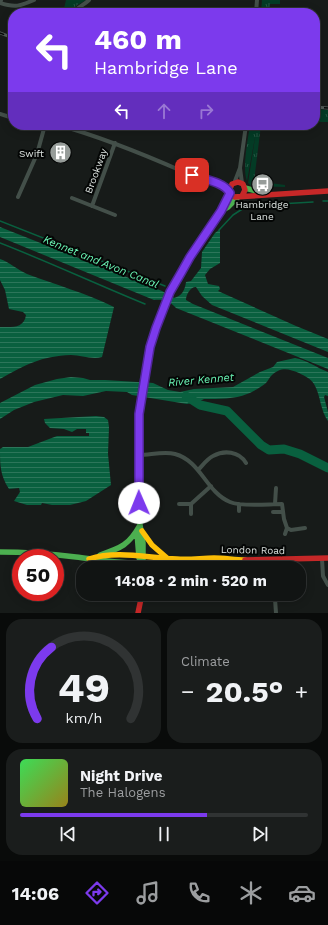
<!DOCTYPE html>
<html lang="en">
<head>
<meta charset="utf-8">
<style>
	body { margin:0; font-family:"Work Sans",sans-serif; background:#1a1d1c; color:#f1f3f6; height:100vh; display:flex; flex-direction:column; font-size:15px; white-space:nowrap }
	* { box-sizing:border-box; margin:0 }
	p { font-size:13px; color:#9c9ea0 }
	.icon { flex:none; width:22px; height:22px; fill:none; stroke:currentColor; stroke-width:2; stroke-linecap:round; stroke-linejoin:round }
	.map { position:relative; height:613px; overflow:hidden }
	.panel { display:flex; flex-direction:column; gap:6px; padding:6px; background:#090b0a; flex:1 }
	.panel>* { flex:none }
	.guide { position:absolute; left:8px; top:8px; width:312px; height:122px; border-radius:16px; box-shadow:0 2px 10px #0003,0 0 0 1px #303333; background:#7c3aed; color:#fff; overflow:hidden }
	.speed { position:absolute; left:12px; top:549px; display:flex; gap:8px; font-size:20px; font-weight:700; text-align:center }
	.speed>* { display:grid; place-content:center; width:52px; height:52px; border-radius:50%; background:#111413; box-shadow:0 2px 10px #0003,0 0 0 1px #303333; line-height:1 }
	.speed .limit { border:6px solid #d22; background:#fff; color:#111 }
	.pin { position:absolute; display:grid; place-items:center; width:34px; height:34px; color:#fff; margin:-17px; border-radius:8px; box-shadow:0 2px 6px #0006 }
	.me { position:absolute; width:44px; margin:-22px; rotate:359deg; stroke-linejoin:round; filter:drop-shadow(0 0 3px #0008) }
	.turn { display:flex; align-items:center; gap:14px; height:84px; padding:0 20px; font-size:18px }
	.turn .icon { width:52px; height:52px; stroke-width:2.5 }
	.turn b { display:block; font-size:28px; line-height:34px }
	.lanes { display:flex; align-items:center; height:38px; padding:0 20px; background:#0003; justify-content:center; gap:20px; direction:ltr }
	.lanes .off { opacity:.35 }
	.big { font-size:30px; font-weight:700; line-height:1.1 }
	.panel .card { flex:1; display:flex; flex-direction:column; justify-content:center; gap:6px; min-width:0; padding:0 14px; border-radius:16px; background:#1a1d1c }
	.panel .dial { align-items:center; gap:0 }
	.dial svg { height:104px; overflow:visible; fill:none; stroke:#303333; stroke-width:7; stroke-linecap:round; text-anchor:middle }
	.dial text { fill:#f1f3f6; stroke:none }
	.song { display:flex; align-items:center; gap:12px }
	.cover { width:48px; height:48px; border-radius:6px; background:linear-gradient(135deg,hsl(130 70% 55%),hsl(50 70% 35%)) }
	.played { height:4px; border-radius:2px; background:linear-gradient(90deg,#7c3aed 65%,#303333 65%) }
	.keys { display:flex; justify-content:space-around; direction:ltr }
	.heat { display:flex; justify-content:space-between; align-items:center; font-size:22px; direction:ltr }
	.panel .tiles { flex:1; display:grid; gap:6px; grid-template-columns:1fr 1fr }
	.card:last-child { grid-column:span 2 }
	.trip { position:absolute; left:76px; top:561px; width:230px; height:40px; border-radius:16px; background:#111413; box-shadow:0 2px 10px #0003,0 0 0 1px #303333; font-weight:700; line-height:40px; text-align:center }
	.dock { display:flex; height:64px; justify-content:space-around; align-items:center; background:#070808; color:#9c9ea0 }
	.dock .icon { width:28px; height:28px }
	.dock .on { color:#7c3aed }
	.dock b { font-size:18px; color:#f1f3f6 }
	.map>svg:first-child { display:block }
	.grass { fill:url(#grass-tufts) }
	.water { fill:url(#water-rules) }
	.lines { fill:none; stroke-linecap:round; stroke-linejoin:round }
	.stream { stroke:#09603f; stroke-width:1.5 }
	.river { stroke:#09603f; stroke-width:9 }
	.street { stroke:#434f49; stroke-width:4 }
	.fast { stroke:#4caf50; stroke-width:5.5 }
	.slow { stroke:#ffc107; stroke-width:5.5 }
	.jam { stroke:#c62828; stroke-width:5.5 }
	.rail-casing { stroke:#535c58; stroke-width:3 }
	.rail { stroke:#040605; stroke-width:1.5; stroke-dasharray:4.5; stroke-linecap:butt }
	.route-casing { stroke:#51269a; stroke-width:10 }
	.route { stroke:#7c3aed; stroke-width:7 }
	.labels { text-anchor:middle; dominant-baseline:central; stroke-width:4; stroke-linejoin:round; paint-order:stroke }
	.poi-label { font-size:10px; fill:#dbe1de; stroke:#040605; text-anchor:end }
	.street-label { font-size:10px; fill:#dbe1de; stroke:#040605 }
	.water-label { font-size:11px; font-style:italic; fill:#6bf7b6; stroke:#040605 }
</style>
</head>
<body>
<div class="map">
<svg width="328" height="613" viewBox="0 0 328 613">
	<defs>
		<pattern id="grass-tufts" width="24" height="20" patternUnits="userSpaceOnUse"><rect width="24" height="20" fill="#033b25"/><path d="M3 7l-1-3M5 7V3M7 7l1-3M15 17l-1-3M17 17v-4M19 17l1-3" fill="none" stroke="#275744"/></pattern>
		<pattern id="water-rules" width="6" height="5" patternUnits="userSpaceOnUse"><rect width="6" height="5" fill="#09603f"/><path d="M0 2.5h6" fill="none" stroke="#2c765a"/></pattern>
	</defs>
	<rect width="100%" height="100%" fill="#171b19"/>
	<path class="grass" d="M66 0H86L76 6 70 13H63Z
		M262 0H280V4H270L269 13H261Z
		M315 109 328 110V122H315Z
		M250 125H261L254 181 285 185V187L251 186 248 183 256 132 247 181C242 168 248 139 250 125Z"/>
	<path class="water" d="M0 227 162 291 174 298C182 296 185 290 186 282L191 281 201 268 202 252 215 233 220 229V263L210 269 205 275 208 284 219 286 220 289 218 291 296 326 328 339V352L212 305 202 296 196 287C190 287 186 295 186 300L193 304 328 358V369L176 308C170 301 163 299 154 300L0 237Z
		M0 259C9 262 18 270 27 274 56 285 86 293 114 307L102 357C92 360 81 355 71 355 41 356 25 365 0 379V327C11 327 24 329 26 315L23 312 9 309 5 290 0 280Z
		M295 358C307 360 317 368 328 372V396L325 395 324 397 328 412V421C320 410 321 396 314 384 311 379 305 376 299 373 289 369 281 366 271 376 269 378 268 381 266 383 261 387 253 392 247 394 235 399 218 399 204 399L200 401 187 404 132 395 127 392 106 391 83 396 63 395 34 402 14 410 0 419V403L35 385 57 379 71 377 83 378 90 380H105L153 383 168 390 180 392 194 389 233 387 260 372 273 367 277 362Z
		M96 416 104 417 108 420 109 427 108 454 111 485 86 501 70 505H52L42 503 41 505H27L14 501 20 492 19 488 9 489C0 475 0 465 0 449L3 447H28L57 436H89V433H86V429H77L72 432 64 429 50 428 45 423 44 419Z"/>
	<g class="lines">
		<path class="stream" d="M323 201H328
			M0 221 165 286
			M219 230 233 215 247 206 313 202
			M0 243C49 262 96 284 145 304"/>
		<path class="river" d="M186 396 200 405 227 411 261 445 269 450 284 449 300 454 328 468"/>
		<path class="street" d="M1 0 0 3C15 8 20 6 34 0
			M73 13C78 7 84 5 89 0
			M256 13 257 0
			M12 28 13 25
			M0 114 13 118
			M58 125C102 137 143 154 184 172 199 178 216 181 229 191
			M240 168 242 183
			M235 181 240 168 246 125
			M18 197 37 154 45 125
			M72 198 115 215
			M92 206 115 143
			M139 455C150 455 164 451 175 454 201 461 206 492 230 502 241 507 268 504 282 504L284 519 287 528 291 530 305 528
			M199 469C203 465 207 459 213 456 224 450 239 451 246 463
			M179 504H191
			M275 504 276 488
			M239 511V504
			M273 512H283
			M191 514V504L211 486
			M285 534 287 528
			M322 559 323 576 328 585
			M275 599 276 613"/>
		<path class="fast" d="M245 188 264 193
			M221 211 228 207 238 197
			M137 533 139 558
			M0 552C26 552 51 554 76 557 109 561 141 567 174 560
			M100 555C121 548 129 545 140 525
			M143 568V543L140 525 138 494 139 429 141 399 150 347 155 328 170 292 190 257 221 211 230 193"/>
		<path class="slow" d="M142 531 152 545 167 558
			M89 559C117 550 148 558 177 559 190 560 202 558 214 558 224 558 235 560 245 560"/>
		<path class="jam" d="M242 196 245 190 243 184 238 182 232 184 229 191 231 195 235 197 328 191
			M245 560 328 558
			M138 613 142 594"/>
		<defs>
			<path id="rail" d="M0 33 13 38
				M315 107 328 108"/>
		</defs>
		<use href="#rail" class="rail-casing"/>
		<use href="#rail" class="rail"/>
	</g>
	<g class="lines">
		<defs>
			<path id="route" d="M139 503V414L150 347 156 328 170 292 181 273 190 257 221 211 230 193C224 182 203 179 192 175"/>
		</defs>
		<use href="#route" class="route-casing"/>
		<use href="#route" class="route"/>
	</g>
	<defs>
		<symbol id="building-disc" viewBox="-11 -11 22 22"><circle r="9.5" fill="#969c99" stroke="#040605"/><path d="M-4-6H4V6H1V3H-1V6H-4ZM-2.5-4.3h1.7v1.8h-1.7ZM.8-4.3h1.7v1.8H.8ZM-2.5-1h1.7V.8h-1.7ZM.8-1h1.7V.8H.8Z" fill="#fff"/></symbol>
		<symbol id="bus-disc" viewBox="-11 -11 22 22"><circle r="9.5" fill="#969c99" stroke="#040605"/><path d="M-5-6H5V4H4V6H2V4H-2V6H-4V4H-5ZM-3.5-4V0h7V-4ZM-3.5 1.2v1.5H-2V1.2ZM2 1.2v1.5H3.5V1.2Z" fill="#fff"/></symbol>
	</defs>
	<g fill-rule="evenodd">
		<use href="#building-disc" x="48" y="140" width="25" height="25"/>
		<use href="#bus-disc" x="250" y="172" width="25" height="25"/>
	</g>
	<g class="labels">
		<g class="poi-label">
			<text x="44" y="153">Swift</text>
			<text x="262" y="204" text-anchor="middle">Hambridge<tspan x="262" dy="12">Lane</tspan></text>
		</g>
		<g class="street-label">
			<text transform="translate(96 171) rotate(-70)">Brookway</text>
			<text transform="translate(253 550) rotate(1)">London Road</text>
		</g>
		<g class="water-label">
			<text transform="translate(101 262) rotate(22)">Kennet and Avon Canal</text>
			<text transform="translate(201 380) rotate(-5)">River Kennet</text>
		</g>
	</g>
</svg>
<div class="speed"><div class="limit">50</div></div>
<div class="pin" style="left:192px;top:175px;background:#d93025"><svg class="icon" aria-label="arrive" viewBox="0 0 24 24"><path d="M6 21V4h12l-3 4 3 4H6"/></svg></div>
<svg class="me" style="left:139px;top:503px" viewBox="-20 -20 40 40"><circle r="19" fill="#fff"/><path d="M0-13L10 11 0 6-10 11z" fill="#7c3aed"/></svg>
<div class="trip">14:08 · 2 min · 520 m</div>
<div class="guide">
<div class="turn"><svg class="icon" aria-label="left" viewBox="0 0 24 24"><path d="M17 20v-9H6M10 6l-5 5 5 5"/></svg><div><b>460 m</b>Hambridge Lane</div></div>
<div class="lanes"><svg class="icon" aria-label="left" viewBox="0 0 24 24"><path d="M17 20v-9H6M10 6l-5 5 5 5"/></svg><svg class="icon off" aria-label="ahead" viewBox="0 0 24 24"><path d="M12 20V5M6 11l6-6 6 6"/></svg><svg class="icon off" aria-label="right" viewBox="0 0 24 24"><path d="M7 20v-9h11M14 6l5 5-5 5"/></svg></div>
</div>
</div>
<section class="panel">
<div class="tiles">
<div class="card dial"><svg viewBox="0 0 100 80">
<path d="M14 69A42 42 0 1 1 86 69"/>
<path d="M14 69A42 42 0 0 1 25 14" stroke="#7c3aed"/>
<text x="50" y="56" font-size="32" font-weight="700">49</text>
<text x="50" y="72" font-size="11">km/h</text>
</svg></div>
<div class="card"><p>Climate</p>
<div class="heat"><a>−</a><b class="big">20.5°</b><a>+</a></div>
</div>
<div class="card">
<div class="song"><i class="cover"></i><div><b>Night Drive</b><p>The Halogens</p></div></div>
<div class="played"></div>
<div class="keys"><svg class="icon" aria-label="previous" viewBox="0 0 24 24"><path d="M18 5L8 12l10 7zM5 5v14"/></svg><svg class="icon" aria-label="pause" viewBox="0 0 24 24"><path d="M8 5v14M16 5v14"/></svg><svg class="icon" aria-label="next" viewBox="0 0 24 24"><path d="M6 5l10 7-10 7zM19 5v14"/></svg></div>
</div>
</div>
</section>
<nav class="dock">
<b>14:06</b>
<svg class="icon on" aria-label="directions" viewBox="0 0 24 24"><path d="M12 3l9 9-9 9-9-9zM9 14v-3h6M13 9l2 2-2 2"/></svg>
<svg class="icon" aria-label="music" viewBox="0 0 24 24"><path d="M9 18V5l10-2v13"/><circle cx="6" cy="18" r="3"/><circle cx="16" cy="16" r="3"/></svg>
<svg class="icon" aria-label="phone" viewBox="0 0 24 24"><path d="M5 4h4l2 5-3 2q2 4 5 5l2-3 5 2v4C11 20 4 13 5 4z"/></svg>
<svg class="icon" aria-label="climate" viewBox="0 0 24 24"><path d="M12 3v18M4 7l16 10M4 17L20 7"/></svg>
<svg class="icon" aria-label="car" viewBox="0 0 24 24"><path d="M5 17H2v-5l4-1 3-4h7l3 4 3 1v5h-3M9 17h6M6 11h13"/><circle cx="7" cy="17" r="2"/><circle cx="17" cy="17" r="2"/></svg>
</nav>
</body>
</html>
